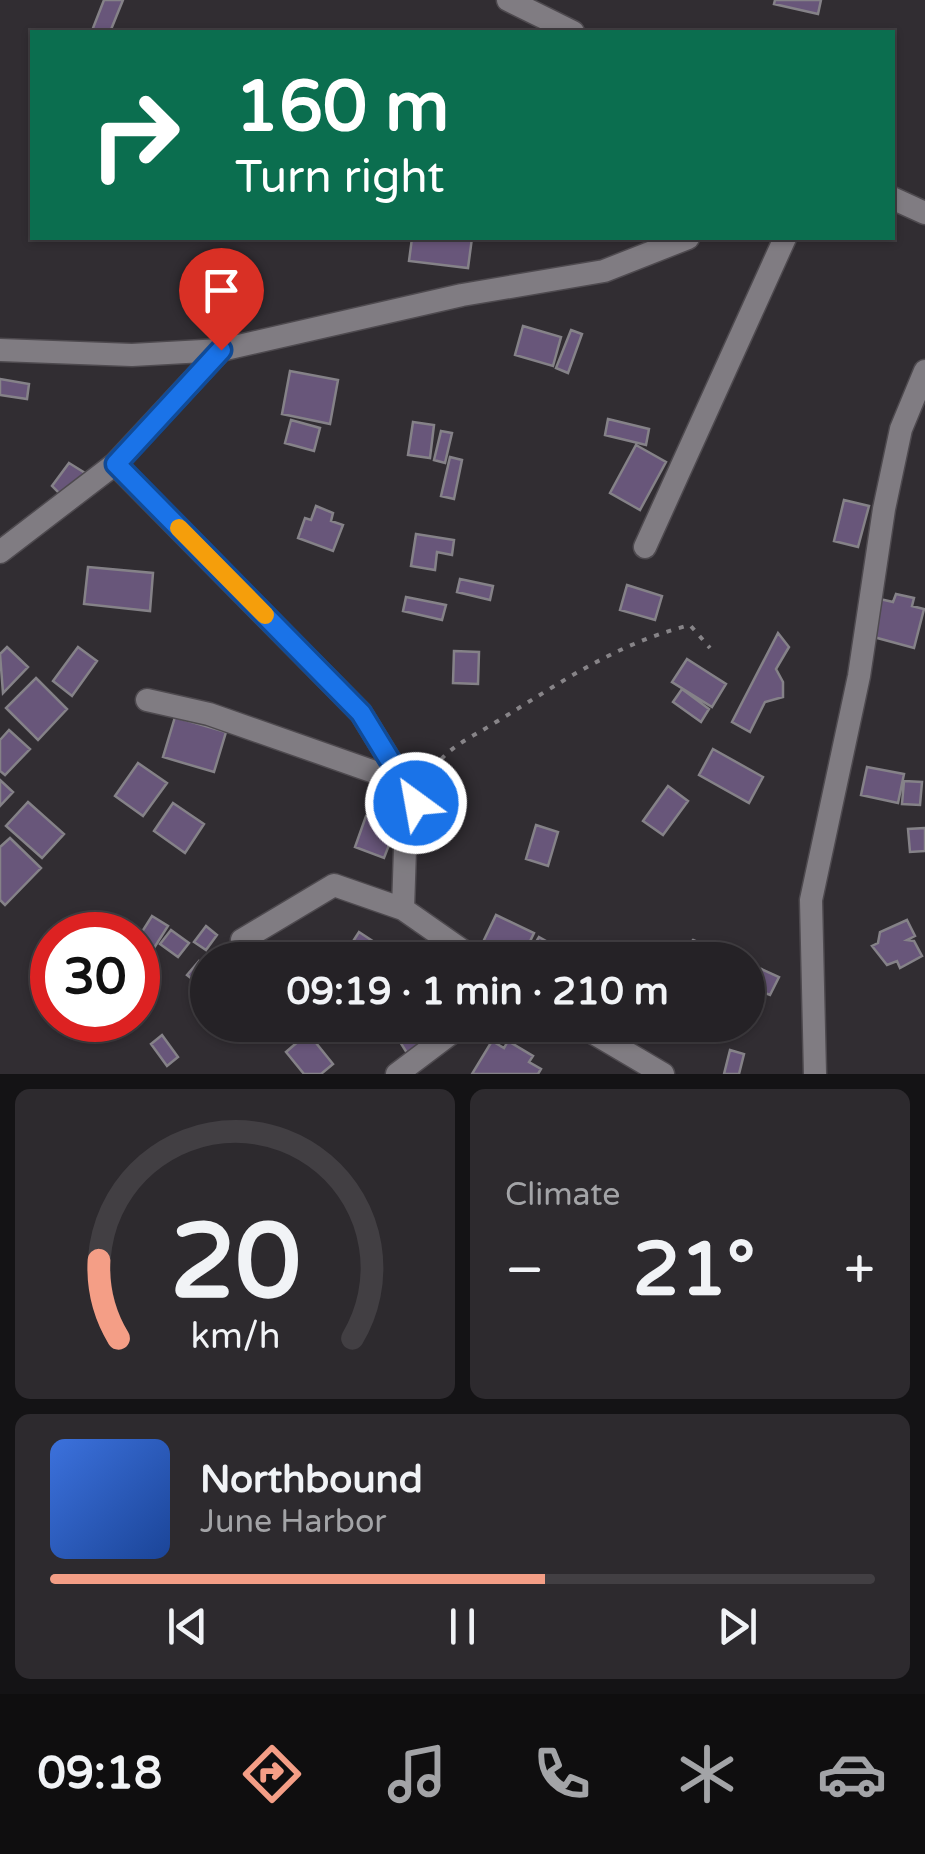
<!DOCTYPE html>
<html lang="en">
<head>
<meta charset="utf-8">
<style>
	body { margin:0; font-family:"Varela Round",sans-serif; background:#2d2a2e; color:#f1f3f6; height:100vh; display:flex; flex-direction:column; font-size:38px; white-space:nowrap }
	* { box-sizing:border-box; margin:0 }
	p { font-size:32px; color:#a3a4a7 }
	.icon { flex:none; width:55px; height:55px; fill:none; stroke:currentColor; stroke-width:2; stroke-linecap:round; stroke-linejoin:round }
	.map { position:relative; height:1074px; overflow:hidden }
	.details { display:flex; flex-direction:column; gap:15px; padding:15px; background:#141315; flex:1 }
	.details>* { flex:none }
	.top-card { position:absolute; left:30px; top:30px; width:865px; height:210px; border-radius:0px; box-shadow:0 2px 8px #0004,0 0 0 2px #423f43; background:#0b6e4f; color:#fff; overflow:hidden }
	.speed { position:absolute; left:30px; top:912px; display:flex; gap:20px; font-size:50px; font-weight:700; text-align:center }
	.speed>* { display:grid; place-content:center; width:130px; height:130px; border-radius:50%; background:#252226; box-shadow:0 2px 8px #0004,0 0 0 2px #423f43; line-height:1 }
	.speed .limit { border:15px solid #d22; background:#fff; color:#111 }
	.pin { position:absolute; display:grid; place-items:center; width:85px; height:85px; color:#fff; margin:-102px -42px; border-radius:50% 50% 50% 0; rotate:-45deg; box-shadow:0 0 10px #0007 }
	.pin .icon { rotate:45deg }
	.me { position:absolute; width:110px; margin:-55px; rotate:328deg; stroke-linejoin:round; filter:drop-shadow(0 0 8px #0008) }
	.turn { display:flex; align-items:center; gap:35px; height:210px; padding:0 40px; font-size:45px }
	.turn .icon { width:130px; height:130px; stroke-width:2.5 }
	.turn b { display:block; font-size:70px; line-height:85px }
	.big { font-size:75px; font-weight:700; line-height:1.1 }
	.details .widget { flex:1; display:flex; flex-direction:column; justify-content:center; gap:15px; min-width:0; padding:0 35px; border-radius:15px; background:#2d2a2e }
	.details .dial { align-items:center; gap:0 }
	.dial svg { height:260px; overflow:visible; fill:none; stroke:#423f43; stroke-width:7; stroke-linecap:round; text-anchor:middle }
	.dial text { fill:#f1f3f6; stroke:none }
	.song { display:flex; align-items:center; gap:30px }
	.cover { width:120px; height:120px; border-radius:15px; background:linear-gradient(135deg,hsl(220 70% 55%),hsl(220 70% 35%)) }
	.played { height:10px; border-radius:5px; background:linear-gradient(90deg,#f49e86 60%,#423f43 60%) }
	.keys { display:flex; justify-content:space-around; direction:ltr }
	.heat { display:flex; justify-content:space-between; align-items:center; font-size:55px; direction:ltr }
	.details .tiles { flex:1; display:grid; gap:15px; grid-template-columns:1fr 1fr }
	.widget:last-child { grid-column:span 2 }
	.trip { position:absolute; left:190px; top:942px; width:575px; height:100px; border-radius:50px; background:#252226; box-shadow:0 2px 8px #0004,0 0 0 2px #423f43; font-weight:700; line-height:100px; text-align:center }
	.menu { display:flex; height:160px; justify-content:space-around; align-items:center; background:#0f0e0f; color:#a3a4a7 }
	.menu .icon { width:70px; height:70px }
	.menu .active { color:#f49e86 }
	.menu b { font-size:45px; color:#f1f3f6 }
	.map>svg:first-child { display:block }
	.building { fill:#68567a; stroke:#858288; stroke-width:2.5 }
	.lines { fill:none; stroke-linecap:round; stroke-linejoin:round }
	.minor-casing { stroke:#4e4a4f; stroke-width:25 }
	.path { stroke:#878488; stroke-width:4; stroke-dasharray:5 8; stroke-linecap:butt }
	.minor { stroke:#807c82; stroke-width:22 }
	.route-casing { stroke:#114b97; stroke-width:25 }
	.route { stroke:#1a73e8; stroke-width:18 }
	.slow { stroke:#f59e0b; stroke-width:18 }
</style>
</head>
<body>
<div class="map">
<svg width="925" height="1074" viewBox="0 0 925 1074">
	<rect width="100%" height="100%" fill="#312d32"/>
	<path class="building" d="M104 0H123L110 32 93 28Z
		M775 0H821L818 14 774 4Z
		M412 238H472L468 268 409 261Z
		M523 326 561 337 553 366 515 355Z
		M571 330 582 334 568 373 556 368Z
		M290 371 338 380 330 424 282 414Z
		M0 379 29 384 27 399 0 395Z
		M608 419 649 429 646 445 605 435Z
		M291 420 320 428 314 451 285 443Z
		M413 422 434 425 430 458 408 455Z
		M441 431 452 433 445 463 434 460Z
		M636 445 666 462 640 510 610 493Z
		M450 457 462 460 454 499 441 496Z
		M69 463 85 473 61 495 52 486Z
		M844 500 869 506 858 547 834 541Z
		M316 506 333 513 331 521 343 525 333 551 298 538 305 518 311 520Z
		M416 534 454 540 452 555 437 552 435 570 411 566Z
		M88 567 153 573 150 611 84 604Z
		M460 579 493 586 490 600 457 592Z
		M627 585 662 596 655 620 620 610Z
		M896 594 914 598 912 606 924 609 914 648 870 636 880 599 893 602Z
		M406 597 446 605 442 620 403 611Z
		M778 633 789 647 776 669 783 682V697L765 702 750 732 732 722Z
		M7 647 28 667 3 693 0 654Z
		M78 647 97 661 72 696 53 681Z
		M454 651 479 652 478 684 453 683Z
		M687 659 726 684 712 707 672 682Z
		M36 678 67 709 38 740 6 708Z
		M682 689 709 709 701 722 673 702Z
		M175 717 226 732 214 772 163 757Z
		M9 730 30 749 5 775 0 771V740Z
		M713 749 763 777 749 803 699 775Z
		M138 763 167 783 143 816 115 796Z
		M867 767 904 774 898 803 861 795Z
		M0 780 13 792 0 806Z
		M904 781 922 782 920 805 902 804Z
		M668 786 688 801 663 835 643 821Z
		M383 794 402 802 397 815 377 807Z
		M28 802 64 834 42 858 6 826Z
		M173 803 204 824 185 853 154 831Z
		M366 816 396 827 384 858 355 847Z
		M536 825 558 832 548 866 526 859Z
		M925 828V851L910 852 908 829Z
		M10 838 41 868 5 905 0 900V847Z
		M496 915 534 933 521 960 511 956 509 960 483 942Z
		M152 916 168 926 154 948 138 938Z
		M907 920 915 936 907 940 914 941 922 956 900 968 897 961 887 965 872 946 878 943 880 932Z
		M206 926 217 935 206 950 194 942Z
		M171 930 189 943 178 957 160 944Z
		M359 932 397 957 396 960H341Z
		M539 937 553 945 544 960 528 955Z
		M693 940 740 960 679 957Z
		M199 961 208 969 202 987 187 975Z
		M748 963 779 977 770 995 760 991 753 1008 748 1006Z
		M409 1025H426L433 1037 407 1053 395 1034Z
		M486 1025H512L495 1039Z
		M308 1033 333 1064 321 1074H304L286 1052Z
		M162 1035 178 1057 167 1066 151 1044Z
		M492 1041 504 1048 508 1041 533 1056 529 1062 541 1069 538 1074H472Z
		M730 1050 744 1054 739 1074H724Z"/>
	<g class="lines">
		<defs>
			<path id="minor" d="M508 0 573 32
				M892 198 925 213
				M0 350 132 355 221 350 462 295 604 271 688 238
				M115 464 361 713 416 803 405 849 403 909
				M645 547 785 238
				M0 552 115 464 221 350
				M147 700 209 714 403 782
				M242 940 334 885 403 909 476 960
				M580 1025 663 1074
				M397 1074 462 1025
				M815 1074 811 900 859 676 884 509 901 429 925 371"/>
		</defs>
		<use href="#minor" class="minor-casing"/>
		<path class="path" d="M427 781C442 748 468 740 496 722 562 682 613 645 690 625L710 648"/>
		<use href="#minor" class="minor"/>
	</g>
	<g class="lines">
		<defs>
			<path id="route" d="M221 350 116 464 361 713 416 803"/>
		</defs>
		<use href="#route" class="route-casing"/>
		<use href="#route" class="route"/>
		<path class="slow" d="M179 528 265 615"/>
	</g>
</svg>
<div class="speed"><div class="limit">30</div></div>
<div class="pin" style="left:221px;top:350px;background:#d93025"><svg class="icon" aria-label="arrive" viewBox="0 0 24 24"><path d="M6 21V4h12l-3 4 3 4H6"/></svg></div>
<svg class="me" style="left:416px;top:803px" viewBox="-20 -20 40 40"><circle r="17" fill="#1a73e8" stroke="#fff" stroke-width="3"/><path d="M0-11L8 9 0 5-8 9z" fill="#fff"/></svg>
<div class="trip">09:19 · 1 min · 210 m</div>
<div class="top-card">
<div class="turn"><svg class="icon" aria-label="right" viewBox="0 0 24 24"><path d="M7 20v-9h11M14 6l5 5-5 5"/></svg><div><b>160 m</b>Turn right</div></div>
</div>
</div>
<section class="details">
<div class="tiles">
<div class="widget dial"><svg viewBox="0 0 100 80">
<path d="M14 69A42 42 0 1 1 86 69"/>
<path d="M14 69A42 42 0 0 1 8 45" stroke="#f49e86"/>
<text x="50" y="56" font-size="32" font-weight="700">20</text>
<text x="50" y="72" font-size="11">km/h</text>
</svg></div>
<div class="widget"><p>Climate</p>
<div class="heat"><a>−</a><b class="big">21°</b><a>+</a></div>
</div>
<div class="widget">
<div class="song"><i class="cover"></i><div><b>Northbound</b><p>June Harbor</p></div></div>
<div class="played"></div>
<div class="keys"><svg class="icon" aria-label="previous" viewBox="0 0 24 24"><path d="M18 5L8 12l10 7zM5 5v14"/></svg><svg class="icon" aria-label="pause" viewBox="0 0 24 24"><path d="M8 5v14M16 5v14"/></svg><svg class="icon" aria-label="next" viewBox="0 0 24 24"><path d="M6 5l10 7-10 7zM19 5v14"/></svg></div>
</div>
</div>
</section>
<nav class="menu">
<b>09:18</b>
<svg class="icon active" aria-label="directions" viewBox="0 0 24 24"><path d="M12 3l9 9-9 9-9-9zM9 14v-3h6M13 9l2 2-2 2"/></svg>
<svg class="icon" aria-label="music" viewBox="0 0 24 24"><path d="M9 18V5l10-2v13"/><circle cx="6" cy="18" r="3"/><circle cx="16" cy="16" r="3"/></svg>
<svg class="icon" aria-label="phone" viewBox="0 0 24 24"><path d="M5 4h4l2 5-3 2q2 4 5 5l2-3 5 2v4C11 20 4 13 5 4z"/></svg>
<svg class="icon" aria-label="climate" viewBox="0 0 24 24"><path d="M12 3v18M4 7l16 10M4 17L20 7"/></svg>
<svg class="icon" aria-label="car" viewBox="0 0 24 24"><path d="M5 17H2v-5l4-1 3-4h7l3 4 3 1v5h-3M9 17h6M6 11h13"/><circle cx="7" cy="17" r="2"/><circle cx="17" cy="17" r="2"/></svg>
</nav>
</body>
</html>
